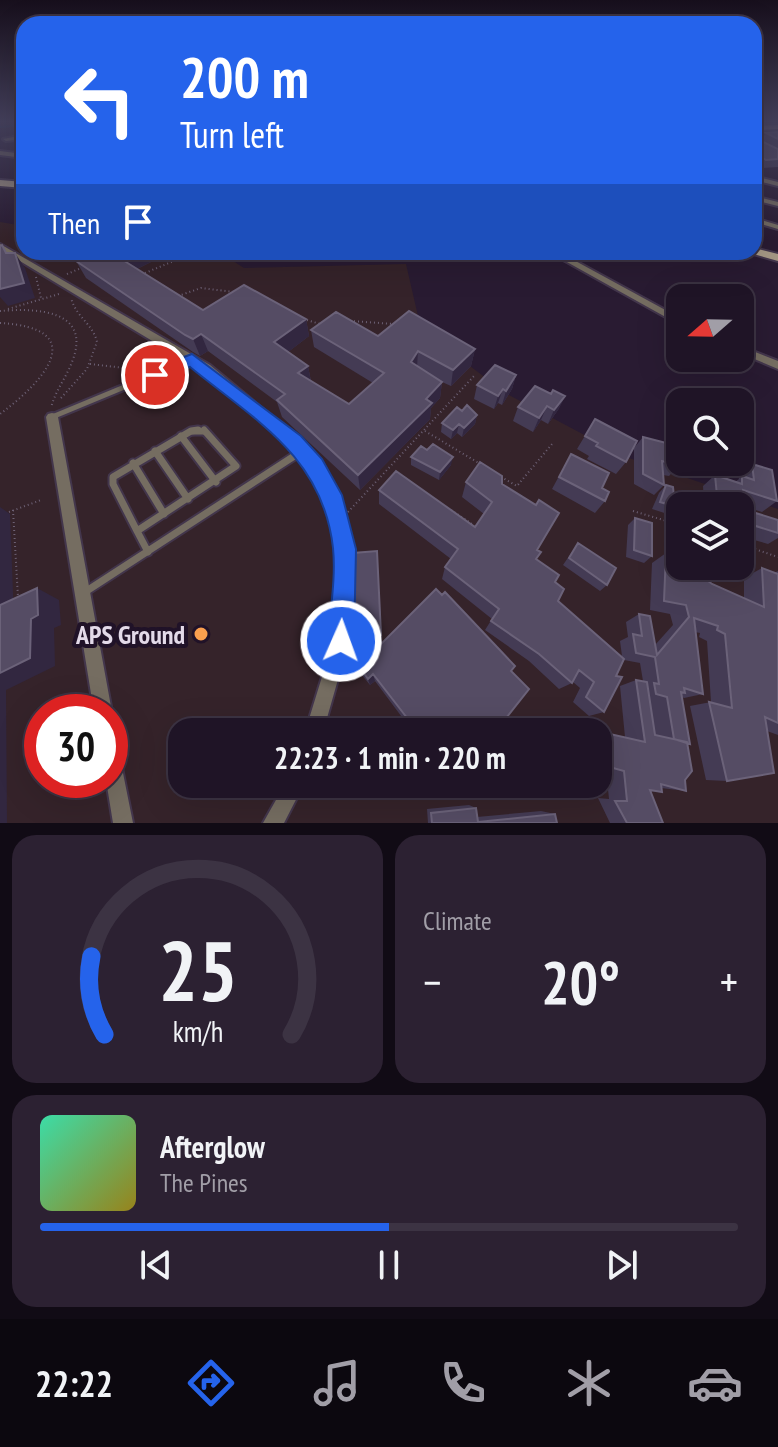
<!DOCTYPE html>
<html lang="en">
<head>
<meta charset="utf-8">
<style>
	body { margin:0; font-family:"PT Sans Narrow",sans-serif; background:#2c2132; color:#f1f3f6; height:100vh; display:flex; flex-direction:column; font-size:30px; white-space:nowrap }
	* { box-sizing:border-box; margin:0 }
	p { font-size:26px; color:#a19ea7 }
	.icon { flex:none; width:44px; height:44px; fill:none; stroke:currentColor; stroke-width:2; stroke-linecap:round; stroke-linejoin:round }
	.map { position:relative; height:823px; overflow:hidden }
	.drawer { display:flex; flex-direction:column; gap:12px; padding:12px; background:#110b15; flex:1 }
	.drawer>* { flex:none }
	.guide { position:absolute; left:16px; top:16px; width:746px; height:244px; border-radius:24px; box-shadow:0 8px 32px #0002,0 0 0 2px #3c3343; background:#2563eb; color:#fff; overflow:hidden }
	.needle { width:52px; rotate:250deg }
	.buttons { position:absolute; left:666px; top:284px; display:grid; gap:16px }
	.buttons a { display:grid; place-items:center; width:88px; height:88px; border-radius:16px; background:#1f1426; box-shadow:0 8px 32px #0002,0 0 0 2px #3c3343; font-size:40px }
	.speed { position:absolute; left:24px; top:694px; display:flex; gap:16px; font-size:40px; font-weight:700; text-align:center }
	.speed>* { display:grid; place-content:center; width:104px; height:104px; border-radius:50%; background:#1f1426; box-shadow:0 8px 32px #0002,0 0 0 2px #3c3343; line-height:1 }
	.speed .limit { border:12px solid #d22; background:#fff; color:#111 }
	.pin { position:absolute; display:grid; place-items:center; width:68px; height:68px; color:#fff; margin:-34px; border:4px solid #fff; border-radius:50%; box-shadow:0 2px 8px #0007 }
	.me { position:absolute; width:88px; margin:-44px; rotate:2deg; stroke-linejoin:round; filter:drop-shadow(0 0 6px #0008) }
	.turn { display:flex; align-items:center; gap:28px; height:168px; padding:0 32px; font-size:36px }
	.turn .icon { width:104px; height:104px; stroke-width:2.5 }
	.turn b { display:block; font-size:56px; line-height:68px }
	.then { display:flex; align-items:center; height:76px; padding:0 32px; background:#0003; gap:16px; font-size:30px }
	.big { font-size:60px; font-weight:600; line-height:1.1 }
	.drawer .card { flex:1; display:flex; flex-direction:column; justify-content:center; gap:12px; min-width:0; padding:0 28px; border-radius:24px; background:#2c2132 }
	.drawer .dial { align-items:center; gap:0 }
	.dial svg { height:208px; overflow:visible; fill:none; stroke:#3c3343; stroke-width:7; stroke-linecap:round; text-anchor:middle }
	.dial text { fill:#f1f3f6; stroke:none }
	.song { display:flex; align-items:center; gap:24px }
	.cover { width:96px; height:96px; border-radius:12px; background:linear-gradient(135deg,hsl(160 70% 55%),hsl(50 70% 35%)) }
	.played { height:8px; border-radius:4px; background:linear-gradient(90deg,#2563eb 50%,#3c3343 50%) }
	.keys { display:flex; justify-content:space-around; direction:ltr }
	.heat { display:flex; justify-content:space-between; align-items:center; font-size:44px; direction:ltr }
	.drawer .tiles { flex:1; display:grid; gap:12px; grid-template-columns:1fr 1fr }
	.card:last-child { grid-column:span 2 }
	.trip { position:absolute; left:168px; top:718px; width:444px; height:80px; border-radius:24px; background:#1f1426; box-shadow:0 8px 32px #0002,0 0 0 2px #3c3343; font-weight:600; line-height:80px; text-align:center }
	.dock { display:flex; height:128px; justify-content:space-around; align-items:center; background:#0c080f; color:#a19ea7 }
	.dock .icon { width:56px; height:56px }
	.dock .on { color:#2563eb }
	.dock b { font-size:36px; color:#f1f3f6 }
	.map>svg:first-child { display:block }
	.education { fill:#35232a; fill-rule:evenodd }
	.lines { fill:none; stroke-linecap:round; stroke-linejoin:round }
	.stream { stroke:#003757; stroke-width:2 }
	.lane-far1-casing { stroke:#43364c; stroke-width:9 }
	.lane-casing { stroke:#43364c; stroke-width:11 }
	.street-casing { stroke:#43364c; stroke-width:4 }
	.secondary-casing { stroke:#43364c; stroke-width:4 }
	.path { stroke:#6c6074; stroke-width:2; stroke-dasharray:1 3; stroke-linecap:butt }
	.lane-far1 { stroke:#756d61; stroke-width:5 }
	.lane { stroke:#756d61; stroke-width:7 }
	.street { fill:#756d61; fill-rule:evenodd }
	.secondary { fill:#a59885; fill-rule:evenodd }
	.wall { fill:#443b54 }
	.shaded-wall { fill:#322740 }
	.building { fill:#554c64; stroke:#6b6279; stroke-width:2 }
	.route { fill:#2563eb; stroke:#184099; stroke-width:2 }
	.poi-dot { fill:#fa9f4e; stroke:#201228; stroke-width:3 }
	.labels { text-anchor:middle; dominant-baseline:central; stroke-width:8; stroke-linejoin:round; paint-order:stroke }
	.near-poi-label { font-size:26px; font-weight:bold; fill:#e3dae9; stroke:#201228; text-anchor:end }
</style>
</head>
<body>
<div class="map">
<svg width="778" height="823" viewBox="0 0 778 823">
	<rect width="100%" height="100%" fill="#291b32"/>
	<path class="education" d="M0 222 24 226V252H219L244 268 406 264 421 329 507 394 626 457 778 509V823H0ZM680 506H740V566H680ZM42 712H110V780H42ZM182 732H598V784H182Z"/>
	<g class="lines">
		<path class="stream" d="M0 127 24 125"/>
		<defs>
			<path id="lane-far1" d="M52 417 192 359
				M189 432H206"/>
			<path id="lane" d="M181 436 216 482
				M155 451 188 499
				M133 463 164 514
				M137 531 148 552
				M137 531 113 484V477L191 431 198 430
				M137 531 236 466 204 430
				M85 592 302 451"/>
			<path id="street" d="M24 135V139L6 141 3 139Z
				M0 151 24 154V158L0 155Z
				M754 176 778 182V186L754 180Z
				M754 196 778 202V206L754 200Z
				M754 218 778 225V229L754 222Z
				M0 244 210 365 298 438 319 461 337 495 351 549 349 641 323 732H305L333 641 337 549 325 496 311 469 290 444 202 371 0 249Z
				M549 252H559L680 318V325Z
				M740 346 778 361V369L740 353Z
				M52 413 56 414 58 417 112 712 110 716V712H94L46 417 48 414Z
				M110 744 116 747 119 753 133 823H113L106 780H110Z
				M285 784H304L284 823H263Z"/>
			<path id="secondary" d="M778 125V129L754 130V126Z
				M0 180 24 182V188L0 186Z
				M754 248 778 254V261L750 253 754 252Z"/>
		</defs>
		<use href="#lane-far1" class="lane-far1-casing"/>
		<use href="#lane" class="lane-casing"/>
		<use href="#street" class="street-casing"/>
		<use href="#secondary" class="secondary-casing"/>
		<path class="path" d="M145 273 181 258
			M67 274 79 269
			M36 277 41 298
			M178 296 201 288 234 292
			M8 309 59 294
			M0 311C35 308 93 309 72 362 66 378 55 391 51 408
			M307 320 320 324
			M350 321 395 324
			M0 323C91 328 45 381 0 414
			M90 364 142 370
			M61 398 87 369 97 342C93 324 76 317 71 298
			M425 431 482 465
			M501 477 517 486 552 444
			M13 510 18 597
			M451 510 472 524
			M633 511 680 525
			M9 512 41 500
			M348 512 474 376
			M740 544 778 557"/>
		<use href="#lane-far1" class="lane-far1"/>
		<use href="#lane" class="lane"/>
		<use href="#street" class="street"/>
		<use href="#secondary" class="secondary"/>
	</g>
	<path class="wall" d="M778 132V167L761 168 754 164V133L757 139 761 141 766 133Z
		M96 252H146L151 262 137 269 203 310 306 319 309 336 288 352 308 366 311 381 349 404 373 383 314 347 311 330 378 336 475 349 471 366 451 386 442 382 440 398 431 408 430 419 360 490 282 417 277 402 208 351 200 356 193 352 86 278 76 261Z
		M516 375 512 389 502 405 498 403 494 409 474 399 477 385Z
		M551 394 565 396 558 410 548 424 541 420 533 432 513 421 518 407Z
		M462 411 477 415 475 424 462 437 457 433 451 439 441 432 442 423Z
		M595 419 626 462 616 474 587 459 589 456 577 449Z
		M643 437 679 465 669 476 663 475 664 485 654 495 634 484V448Z
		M571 454 602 488 605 501 595 513 552 489Z
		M411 457 451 465 439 480 411 465Z
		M752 464 777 501 762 512 746 507V510L778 520V538L768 544 740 536V506H704L703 486 715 475 735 482 739 479 738 476Z
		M466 482 502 484 537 550 536 559 555 582 558 601 622 656 620 641 628 637 626 622 639 614 655 645 673 625 670 614 650 610 652 563 666 553 712 584 744 598V578L762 568 774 573 778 571V735L767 731 727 781 706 780 690 706 711 702 707 641 699 637 700 633 695 632 703 694 684 698 682 697 690 744H687L685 780 686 791 661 788 662 792 650 791 663 823H610L598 798 609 799 606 770 598 769V736L610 734 625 737 620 686 636 680 643 681 640 663 624 660 616 676 604 712 589 716 573 702 580 688 573 682 572 683 559 689 529 661 485 630 492 619 442 579 445 567 451 559 379 504V490L475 527 484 514 462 497Z
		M666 485 680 506V518L652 509 659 493Z
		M635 518 652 556 644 563 626 557 628 525Z
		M578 543 607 585 600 591 563 565Z
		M377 551 382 642 356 644 354 637Z
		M359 666 511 671 495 732H413L375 681 370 685 361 674Z
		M469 805 476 808 477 817 541 811 555 814 557 823H428L427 809Z"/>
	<path class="shaded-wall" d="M129 252H146L151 262 127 274 118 257Z
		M15 253 25 268 35 298 8 306 0 297V282Z
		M306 319 309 336 279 359 274 342Z
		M201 334 208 351 200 356 193 339Z
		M475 349 471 366 451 386 453 370Z
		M418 351 417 368 411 362Z
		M308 366 311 382 298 373Z
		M516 375 512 389 502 405 506 391Z
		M442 382 440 398 431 408 430 419 360 490 358 475Z
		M503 389 498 403 494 409 498 396Z
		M565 396 558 410 548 424 554 410Z
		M547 406 541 420 533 432 539 418Z
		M477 415 475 424 462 437 464 428Z
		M459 424 457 433 451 439 453 430Z
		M453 457 451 465 439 480 440 472Z
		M0 507 10 514 14 620 0 615Z
		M37 588 59 600 61 625 54 628 55 666 6 690 7 823H0V673L31 619Z
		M373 674 375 681 370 685 368 679Z"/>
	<path class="building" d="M778 132V139L766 133Z
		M754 133H756L757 139 778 149V159L766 160 754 153Z
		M754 198 762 200 754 216Z
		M2 245 6 253H15L24 283 0 289V246Z
		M96 252H129L118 257 203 310 244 285 306 319 274 342 308 366 298 373 349 404 384 373 311 330 336 312 378 336 409 311 475 349 453 370 418 351 411 362 442 382 426 399 432 403 358 475 277 400 285 394 201 334 193 339 185 335 76 261Z
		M495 365 516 375 506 391 503 389 498 396 477 385Z
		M535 386 551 394 553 390 565 396 554 410 547 406 539 418 518 407Z
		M467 405 477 415 464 428 459 424 453 430 442 423 457 407 462 411Z
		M595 419 637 441 626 462 596 446 598 443 585 436Z
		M643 437 678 446 679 465 662 461 664 485 643 474Z
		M433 444 453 457 440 472 411 457 421 446 427 450Z
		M571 454 609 473 602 488 609 492 605 501 559 477Z
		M480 462 502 476V484L536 505 539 500 559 513 537 550 541 552 536 559 559 575 555 582 564 589 558 601 624 659 616 676 622 677 604 712 586 697 594 682 579 670 572 683 539 654 491 621 499 609 445 567 458 549 379 490 396 471 475 527 492 502 466 482Z
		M752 464 772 470 777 501 743 490 746 510 778 520V533L740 521V506H718L715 475 742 484V476L754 480Z
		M666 485 673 487 674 497 688 501V506H680V508L660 502Z
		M635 518 652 523V556L634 550Z
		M578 543 616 568 607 585 569 558Z
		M377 551 381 635 354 637 353 553Z
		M666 553 680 558V566H703L708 568 707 580 712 584 764 607 762 568 778 574V723L765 717 774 773 727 781 709 702 732 708 725 634 717 630 718 626 694 618 703 694 684 688 685 693 681 692 690 744 674 739 667 697 656 694 654 683 659 684 655 657 636 653 633 634 642 636 639 614 650 616 657 655 689 617 686 605 664 601Z
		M37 588 38 615 31 619 30 658 0 673V605Z
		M436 589 442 595 445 592 515 666 511 671 529 689 495 732H418L373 674 368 679 359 666Z
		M636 680 647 682 655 735 687 742 692 771 685 780 686 791 661 784 662 792 650 790 663 823H627L615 801H627L624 771 613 768 610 734 645 742Z
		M476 808 478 822 555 814 557 823H432L431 813Z"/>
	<linearGradient id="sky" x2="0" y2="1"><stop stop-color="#170f1c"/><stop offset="0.51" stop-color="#433f5a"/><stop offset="1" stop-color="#433f5a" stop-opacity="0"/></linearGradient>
	<rect width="778" height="239" fill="url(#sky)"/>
	<path class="route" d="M192 354 301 436 322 459 342 495 356 549 354 641 350 650 341 654 332 650 328 641C330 611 336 578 333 548 323 457 255 420 190 367L155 381 146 375 149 370Z"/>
	<circle class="poi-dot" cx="201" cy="634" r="8"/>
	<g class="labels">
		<g class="near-poi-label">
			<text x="185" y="634">APS Ground</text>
		</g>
	</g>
</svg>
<div class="buttons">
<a><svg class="needle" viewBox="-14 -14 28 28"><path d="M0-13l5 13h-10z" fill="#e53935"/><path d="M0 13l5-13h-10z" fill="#a19ea7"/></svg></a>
<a><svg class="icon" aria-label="search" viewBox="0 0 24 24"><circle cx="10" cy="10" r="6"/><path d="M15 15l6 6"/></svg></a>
<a><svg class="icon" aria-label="layers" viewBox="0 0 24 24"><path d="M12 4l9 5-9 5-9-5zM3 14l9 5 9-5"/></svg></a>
</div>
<div class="speed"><div class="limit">30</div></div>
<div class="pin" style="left:155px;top:375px;background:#d93025"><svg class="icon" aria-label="arrive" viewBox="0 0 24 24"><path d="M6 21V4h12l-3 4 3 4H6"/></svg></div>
<svg class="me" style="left:341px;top:641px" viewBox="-20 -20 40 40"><circle r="17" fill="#2563eb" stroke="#fff" stroke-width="3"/><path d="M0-11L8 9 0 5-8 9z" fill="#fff"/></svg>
<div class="trip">22:23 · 1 min · 220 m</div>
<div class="guide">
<div class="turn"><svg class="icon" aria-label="left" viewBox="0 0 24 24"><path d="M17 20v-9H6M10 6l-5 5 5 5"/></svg><div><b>200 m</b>Turn left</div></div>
<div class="then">Then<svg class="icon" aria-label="arrive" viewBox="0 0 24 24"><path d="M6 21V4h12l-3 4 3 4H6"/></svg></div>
</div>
</div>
<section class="drawer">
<div class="tiles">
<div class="card dial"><svg viewBox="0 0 100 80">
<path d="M14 69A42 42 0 1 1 86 69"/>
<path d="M14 69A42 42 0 0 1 9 39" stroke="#2563eb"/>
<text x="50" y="56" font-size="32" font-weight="700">25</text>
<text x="50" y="72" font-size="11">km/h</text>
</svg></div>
<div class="card"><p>Climate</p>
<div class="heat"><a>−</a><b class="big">20°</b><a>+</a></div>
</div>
<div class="card">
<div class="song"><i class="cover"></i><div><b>Afterglow</b><p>The Pines</p></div></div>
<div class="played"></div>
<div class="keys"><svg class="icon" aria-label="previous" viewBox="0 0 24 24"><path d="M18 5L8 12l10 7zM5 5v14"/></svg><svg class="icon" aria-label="pause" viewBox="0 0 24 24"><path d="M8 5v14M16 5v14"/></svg><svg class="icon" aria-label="next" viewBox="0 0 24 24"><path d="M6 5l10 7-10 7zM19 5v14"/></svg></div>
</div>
</div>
</section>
<nav class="dock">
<b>22:22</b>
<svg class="icon on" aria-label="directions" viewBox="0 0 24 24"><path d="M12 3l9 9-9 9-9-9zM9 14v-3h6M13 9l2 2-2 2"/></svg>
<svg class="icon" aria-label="music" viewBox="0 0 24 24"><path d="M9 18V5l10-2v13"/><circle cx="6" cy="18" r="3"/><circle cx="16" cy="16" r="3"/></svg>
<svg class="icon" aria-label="phone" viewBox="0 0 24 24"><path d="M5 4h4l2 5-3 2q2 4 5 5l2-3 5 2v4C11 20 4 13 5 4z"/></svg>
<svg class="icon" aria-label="climate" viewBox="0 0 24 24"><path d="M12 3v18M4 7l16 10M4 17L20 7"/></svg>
<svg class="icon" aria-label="car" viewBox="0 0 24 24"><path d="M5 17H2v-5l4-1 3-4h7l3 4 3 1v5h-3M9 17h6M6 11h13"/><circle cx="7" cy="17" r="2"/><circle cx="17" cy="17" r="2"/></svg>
</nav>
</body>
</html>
